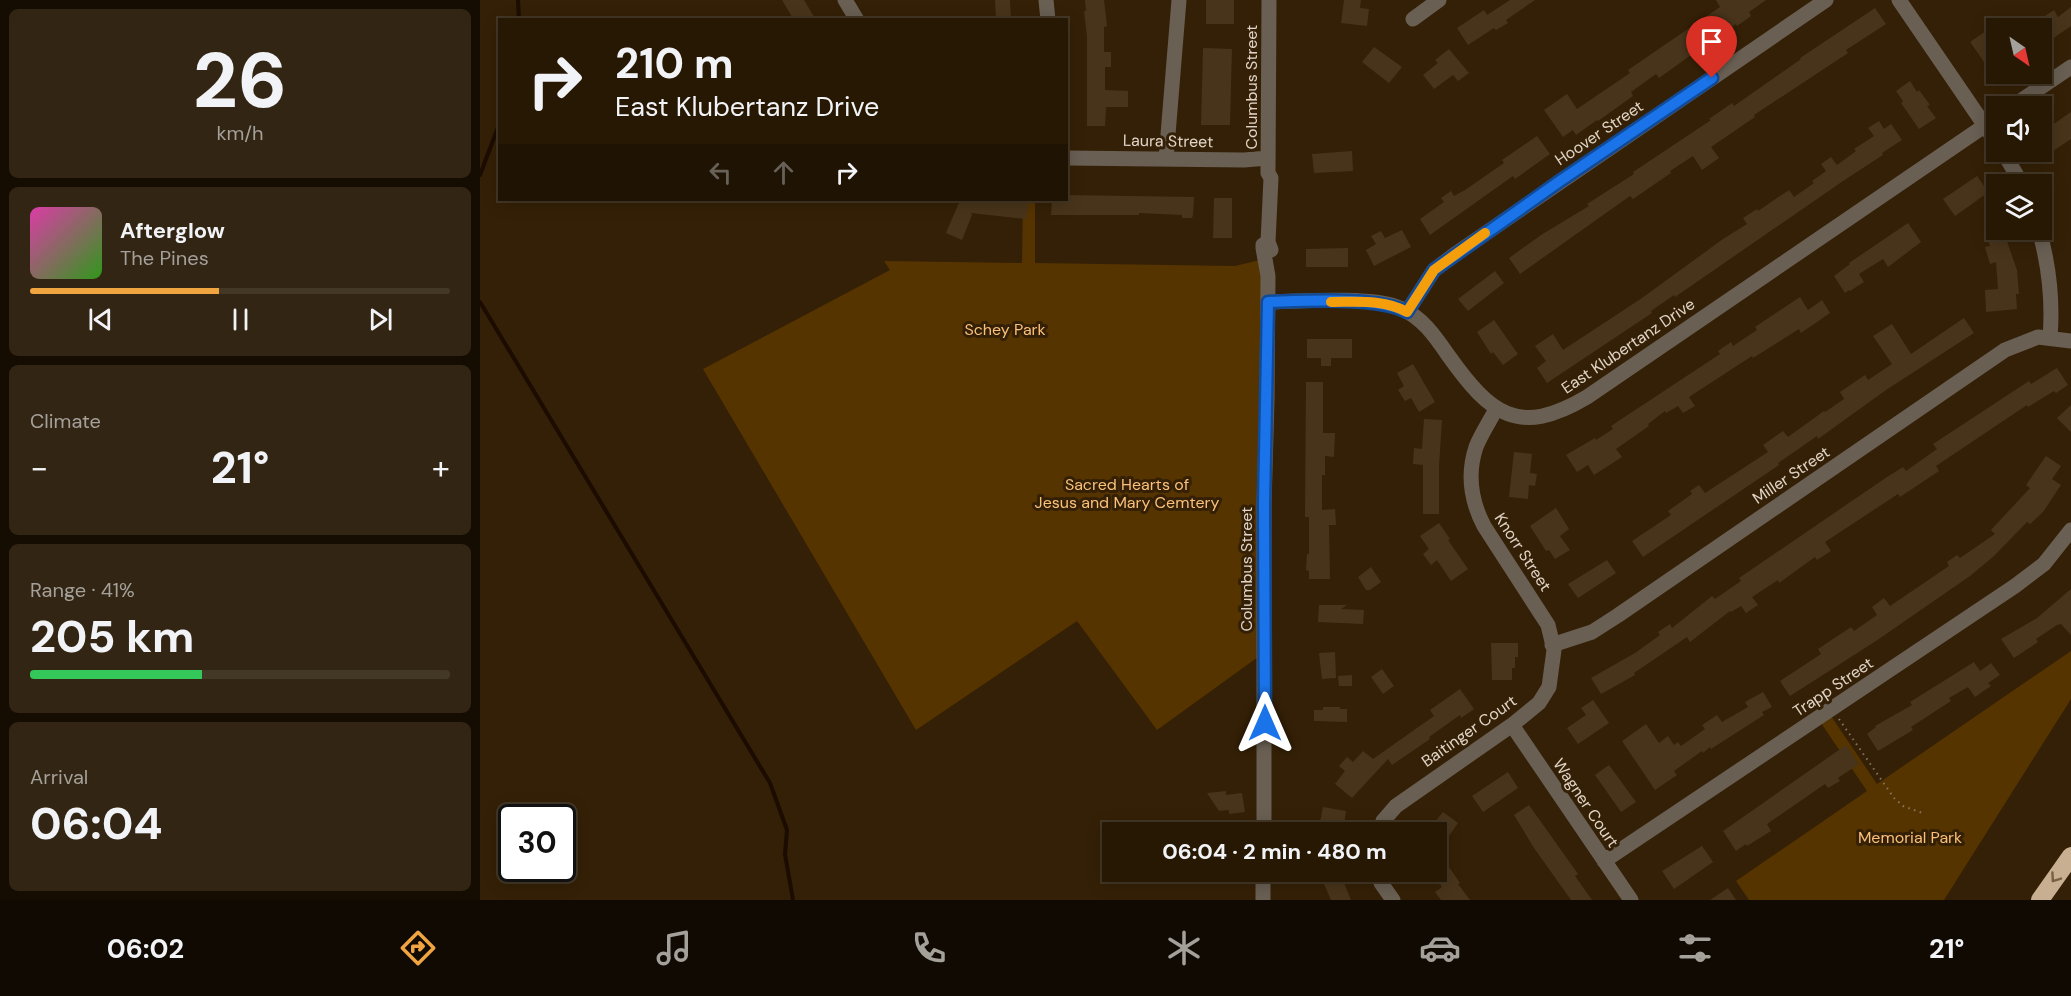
<!DOCTYPE html>
<html lang="en">
<head>
<meta charset="utf-8">
<style>
	body { margin:0; font-family:"DM Sans",sans-serif; background:#332513; color:#f1f3f6; height:100vh; display:flex; flex-direction:column; font-size:22px; white-space:nowrap }
	* { box-sizing:border-box; margin:0 }
	p { font-size:20px; color:#a4a09a }
	.icon { flex:none; width:33px; height:33px; fill:none; stroke:currentColor; stroke-width:2; stroke-linecap:round; stroke-linejoin:round }
	.map { position:relative; flex:1; overflow:hidden }
	.panel { display:flex; flex-direction:column; gap:9px; padding:9px; background:#150d02; width:480px }
	.panel>* { flex:none }
	.banner { position:absolute; left:18px; top:18px; width:570px; height:183px; border-radius:0px; box-shadow:0 3px 15px #0003,0 0 0 2px #433726; background:#271804; color:#f1f3f6; overflow:hidden }
	.needle { width:39px; rotate:146deg }
	.fabs { position:absolute; left:1506px; top:18px; display:grid; gap:12px }
	.fabs a { display:grid; place-items:center; width:66px; height:66px; border-radius:0px; background:#271804; box-shadow:0 3px 15px #0003,0 0 0 2px #433726; font-size:30px }
	.speed { position:absolute; left:18px; top:804px; display:flex; gap:12px; font-size:30px; font-weight:700; text-align:center }
	.speed>* { display:grid; place-content:center; width:78px; height:78px; border-radius:50%; background:#271804; box-shadow:0 3px 15px #0003,0 0 0 2px #433726; line-height:1 }
	.speed .limit { border:3px solid #111; border-radius:9px; background:#fff; color:#111 }
	.pin { position:absolute; display:grid; place-items:center; width:51px; height:51px; color:#fff; margin:-62px -26px; border-radius:50% 50% 50% 0; rotate:-45deg; box-shadow:0 0 6px #0007 }
	.pin .icon { rotate:45deg }
	.me { position:absolute; width:66px; margin:-33px; rotate:0deg; stroke-linejoin:round; filter:drop-shadow(0 0 4px #0008) }
	.turn { display:flex; align-items:center; gap:21px; height:126px; padding:0 18px; font-size:27px }
	.turn .icon { width:78px; height:78px; stroke-width:2.5 }
	.turn b { display:block; font-size:42px; line-height:51px }
	.lanes { display:flex; align-items:center; height:57px; padding:0 18px; background:#0003; justify-content:center; gap:30px; direction:ltr }
	.lanes .off { opacity:.35 }
	.big { font-size:45px; font-weight:700; line-height:1.1 }
	.panel .widget { flex:1; display:flex; flex-direction:column; justify-content:center; gap:9px; min-width:0; padding:0 21px; border-radius:9px; background:#332513 }
	.panel .dial { align-items:center; gap:0 }
	.dial b { font-size:78px; line-height:1 }
	.song { display:flex; align-items:center; gap:18px }
	.cover { width:72px; height:72px; border-radius:9px; background:linear-gradient(135deg,hsl(320 70% 55%),hsl(110 70% 35%)) }
	.played { height:6px; border-radius:3px; background:linear-gradient(90deg,#f1a540 45%,#433726 45%) }
	.keys { display:flex; justify-content:space-around; direction:ltr }
	.heat { display:flex; justify-content:space-between; align-items:center; font-size:33px; direction:ltr }
	.charge { height:9px; border-radius:4px; background:linear-gradient(90deg,#34c759 41%,#433726 0) }
	.trip { position:absolute; left:622px; top:822px; width:345px; height:60px; border-radius:0px; background:#271804; box-shadow:0 3px 15px #0003,0 0 0 2px #433726; font-weight:700; line-height:60px; text-align:center }
	.menu { display:flex; height:96px; justify-content:space-around; align-items:center; background:#100a02; color:#a4a09a }
	.menu .icon { width:42px; height:42px }
	.menu .selected { color:#f1a540 }
	.menu b { font-size:27px; color:#f1f3f6 }
	main { display:flex; flex:1; min-height:0 }
	.map>svg:first-child { display:block }
	.green { fill:#563400 }
	.lines { fill:none; stroke-linecap:round; stroke-linejoin:round }
	.stream { stroke:#1c0c00; stroke-width:4 }
	.building { fill:#48341a }
	.path { stroke:#867560; stroke-width:2; stroke-dasharray:1.5 4.5; stroke-linecap:butt }
	.minor { stroke:#695f53; stroke-width:15 }
	.highway { stroke:#c8af92; stroke-width:18 }
	.oneway { stroke:#776045 }
	.route-casing { stroke:#114b97; stroke-width:15 }
	.route { stroke:#1a73e8; stroke-width:10 }
	.slow { stroke:#f59e0b; stroke-width:10 }
	.labels { text-anchor:middle; dominant-baseline:central; stroke-width:6; stroke-linejoin:round; paint-order:stroke }
	.street-label { font-size:16px; fill:#e2d5c7; stroke:#342006 }
	.park-label { font-size:16px; fill:#fbc07a; stroke:#342006 }
</style>
</head>
<body>
<main>
<section class="panel">
<div class="widget dial"><b>26</b><p>km/h</p></div>
<div class="widget">
<div class="song"><i class="cover"></i><div><b>Afterglow</b><p>The Pines</p></div></div>
<div class="played"></div>
<div class="keys"><svg class="icon" aria-label="previous" viewBox="0 0 24 24"><path d="M18 5L8 12l10 7zM5 5v14"/></svg><svg class="icon" aria-label="pause" viewBox="0 0 24 24"><path d="M8 5v14M16 5v14"/></svg><svg class="icon" aria-label="next" viewBox="0 0 24 24"><path d="M6 5l10 7-10 7zM19 5v14"/></svg></div>
</div>
<div class="widget"><p>Climate</p>
<div class="heat"><a>−</a><b class="big">21°</b><a>+</a></div>
</div>
<div class="widget"><p>Range · 41%</p><b class="big">205 km</b><div class="charge"></div></div>
<div class="widget"><p>Arrival</p><b class="big">06:04</b></div>
</section>
<div class="map">
<svg width="1591" height="900" viewBox="0 0 1591 900">
	<rect width="100%" height="100%" fill="#342006"/>
	<path class="green" d="M543 200H555V263L755 266 784 259 785 652 677 730 597 621 436 730 223 369 410 270 404 261 542 263Z
		M1591 651V699L1464 900H1269L1256 881 1387 791 1341 723 1351 716 1397 784Z"/>
	<g class="lines">
		<path class="stream" d="M38 0 39 20
			M0 175 20 122
			M0 302 290 783 307 830 305 854 313 900"/>
	</g>
	<path class="building" d="M302 0H324L336 20H314Z
		M515 0H530L531 20H516Z
		M605 0H624L627 26 624 27V52H631V67H625V90L648 91V107H626L625 126H607V36L604 11H606Z
		M726 0H754V24H726Z
		M864 0H881L880 8 889 9 887 26 861 23Z
		M1030 0H1055L1026 20 1028 23 1016 30 1014 28 988 45 977 28 1004 10 1007 15Z
		M1236 0H1286L1269 12 1271 16 1257 26 1256 24 1243 33 1239 28 1214 45 1218 50 1179 78 1176 74 1151 92 1153 96 1118 121 1117 120 1096 135 1093 130 1083 137 1064 110 1087 94 1097 109 1150 73 1148 70 1240 7Z
		M1591 7V26L1562 46V28H1547L1574 10 1578 17Z
		M1395 8 1406 24 1366 50 1368 53 1274 115 1275 117 1231 147 1239 158 1222 170 1213 156 1190 171 1191 173 1153 199 1150 196 1040 274 1029 258 1061 235 1109 206 1107 204 1154 174 1153 172 1231 120 1229 119 1252 103 1254 106 1321 59 1320 58Z
		M1506 31 1512 41 1516 39V60L1507 66 1490 42Z
		M894 47 922 67 909 83 882 62Z
		M723 48 752 49 750 125H721Z
		M969 49 989 73 978 81 973 75 954 89 943 75 958 63 955 60Z
		M1430 81 1437 92 1439 90 1450 105 1447 106 1456 118 1439 129 1421 103 1423 101 1416 91Z
		M1591 112V139L1570 153 1562 141V132Z
		M1399 121 1404 129 1411 124 1422 140 1402 153 1403 155 1366 179 1195 297 1194 295 1171 311 1172 313 1067 383 1057 368 1066 361 1055 346 1073 334 1083 350 1162 298 1243 239 1267 224 1263 218 1277 209 1278 211 1309 190 1314 197 1334 183 1332 181 1346 171 1341 164 1351 157 1357 165 1376 151 1374 149 1394 136 1388 128Z
		M1057 136 1070 154 1035 179 1033 176 950 235 940 219 964 202 961 198 971 191 974 196 985 190 1024 163 1022 160Z
		M872 151 873 171 834 173 832 154Z
		M1497 176 1506 189 1504 191 1506 194 1475 216 1463 199Z
		M586 195 714 197 713 215 712 218H702V215L659 213V215H571L572 200H586Z
		M734 198H752V238H733Z
		M480 200H549L546 219 491 213 492 215 482 240 466 233Z
		M1428 223 1441 242 1408 267 1403 259 1379 274 1384 282 1370 291 1369 290 1365 293 1354 276 1370 264 1369 263Z
		M1516 224V230H1523L1537 270 1539 294H1536L1537 309 1506 312 1505 290 1518 289 1516 262 1510 264 1505 247 1510 246 1504 228Z
		M922 230 931 247 894 266 886 250 896 244 891 236 901 231 905 238Z
		M868 248V267H826V249Z
		M1015 271 1024 283 988 311 978 299Z
		M1320 297 1328 310 1342 300 1350 313 1321 333 1319 329 1273 358 1272 356 1209 397 1215 406 1203 413 1198 406 1186 413 1185 411 1168 424 1169 426 1136 449 1142 457 1114 475 1108 465 1097 472 1086 455 1115 438 1116 440 1133 429 1131 426 1240 354 1238 351 1251 342 1253 346 1277 330 1275 327Z
		M1484 318 1494 333 1406 390 1338 439 1337 436 1317 450 1298 463 1299 465 1163 557 1152 541 1191 515 1188 511 1212 494 1210 491 1219 485 1225 493 1288 452 1283 445 1303 431 1308 437 1344 411 1345 412 1364 399 1360 392 1385 375 1388 380 1412 364 1393 336 1412 324 1431 354Z
		M1014 320 1038 354 1023 365 1013 352 1011 354 997 332Z
		M827 339H872V358H851V366H841V358H827Z
		M933 364 955 402 939 412 931 398 925 401 918 390 924 386 917 373Z
		M1577 368 1588 385 1576 393 1574 391 1548 407 1547 405 1456 466 1459 471 1420 497 1418 494 1345 542 1351 551 1337 560 1335 557 1299 583 1298 580 1272 597 1278 605 1266 613 1261 606 1251 612 1250 611 1210 642 1207 637 1154 673 1155 675 1121 694 1111 678 1155 653 1180 635 1178 632 1190 624 1192 628 1232 596 1235 599 1261 581 1259 578 1407 477 1423 467 1426 471 1457 449 1453 444 1549 381 1551 384Z
		M826 382H843V433H855L854 457 845 456V475H842V510L855 509 856 525H849L850 579H829V571L826 570 827 554H829V517H825Z
		M1591 405V432L1577 418Z
		M944 419 962 420 959 466V514H943V465L933 464 934 448 942 449Z
		M1034 452 1052 454 1050 473 1057 474 1055 486 1049 485 1048 499 1029 497Z
		M1566 456 1581 466 1572 479 1581 485 1563 512 1550 524 1547 522 1514 556 1490 576 1396 641 1310 696 1300 681 1341 654 1338 649 1371 627 1374 631 1397 615 1392 607 1404 598 1410 606 1469 566 1467 562 1477 555 1480 558 1515 534 1511 530 1550 488 1546 485Z
		M1076 508 1089 529 1080 536 1090 550 1075 559 1069 550 1066 551 1050 526Z
		M959 523 970 539 968 540 988 569 971 581 957 560 951 565 943 554 949 549 940 536Z
		M1127 560 1136 573 1098 598 1088 584Z
		M891 567 901 582 890 590H886L878 577Z
		M1591 589V635L1581 624 1577 625 1556 639 1558 642 1534 658 1521 639 1557 618Z
		M839 605H867L861 609 884 610 883 624 838 622Z
		M1011 643H1038V657H1035V668H1032V680H1012Z
		M855 652 856 678 842 679 839 653Z
		M1494 662 1500 671 1511 663 1520 675 1508 683 1511 686 1495 697 1488 687 1469 698 1471 701 1431 727 1433 730 1398 751 1387 734 1396 727 1395 726 1432 705 1430 702Z
		M902 669 914 686 903 694 891 677Z
		M872 675V686H859L858 676Z
		M980 689 994 709 981 718 980 715 949 737 950 739 912 765 908 759 872 798 855 784 865 771 859 766 867 757 873 762 883 751 893 759 954 716 950 710Z
		M1283 692 1292 707 1282 712 1284 715 1231 749 1230 747 1223 753 1222 751 1194 771 1197 775 1175 790 1142 741 1166 724 1179 743 1188 736 1194 745 1198 742 1201 746 1225 729 1222 725 1237 715 1242 722 1268 707 1265 702Z
		M1113 700 1129 723 1098 744 1087 728 1106 715 1101 708Z
		M843 707H860V709H867V722L834 721V710H843Z
		M1366 745 1379 764 1358 778 1360 781 1348 788 1345 784 1287 824 1291 831 1267 846 1266 844 1256 851 1243 831Z
		M1129 765 1156 802 1141 812 1115 775Z
		M1028 772 1038 788 1003 812 992 796Z
		M746 791V795L762 793 765 812 749 814V810L739 811 727 793Z
		M1049 805 1098 874 1095 876 1112 900H1091L1054 848 1034 815Z
		M843 807 866 811 864 826 869 827 868 832H834L836 821 840 822Z
		M963 812 978 823 957 853V832H947Z
		M1222 846 1233 862 1194 889 1182 871Z
		M965 861 980 883 978 884 990 900H961L955 892 962 887 952 874 957 872V867Z
		M855 872H881L882 873 863 880 871 900H851L841 877Z
		M1248 888 1256 900H1230Z"/>
	<g class="lines">
		<path class="path" d="M1359 719 1414 798 1423 806 1445 814"/>
		<path class="minor" d="M365 0 377 20
			M566 0 568 20
			M789 0 788 173 791 178 788 242 791 250
			M1419 0 1516 142
			M933 19 959 0
			M1533 106 1591 67
			M1523 152 1542 184
			M586 158 764 160 788 158
			M686 159 699 0
			M1559 230C1569 265 1573 301 1570 338
			M788 302C819 301 894 296 920 308 942 317 955 336 968 355 1010 414 1038 438 1107 397L1516 118
			M927 312 954 270 974 255 1346 0
			M1072 645 1112 632 1137 616 1525 350 1558 337 1591 341
			M1032 725 1151 900
			M784 832V505L787 400 788 276 783 248V245L788 242
			M899 832 903 821 916 806 1032 725 1059 703 1069 687 1074 650 1068 625 1004 526C991 501 987 474 996 447 1001 434 1010 421 1016 409
			M1124 861 1535 586 1564 564 1591 530
			M899 872 901 883 913 900
			M783 900V872"/>
		<path class="highway" d="M1560 900 1591 856"/>
	</g>
	<defs><path id="oneway-chevron" d="M-2-3.5L2.5 0L-2 3.5" fill="none" stroke-width="1.6" stroke-linecap="round" stroke-linejoin="round" transform="scale(1.5)"/></defs>
	<use class="oneway" href="#oneway-chevron" transform="translate(1575 878) rotate(125)"/>
	<g class="lines">
		<defs>
			<path id="route" d="M785 723 784 505 788 302C823 301 898 296 927 312L954 270 1080 181 1232 78"/>
		</defs>
		<use href="#route" class="route-casing"/>
		<use href="#route" class="route"/>
		<path class="slow" d="M851 302C876 302 905 299 927 312L954 270 1005 233"/>
	</g>
	<g class="labels">
		<g class="street-label">
			<text transform="translate(771 87) rotate(-90)">Columbus Street</text>
			<text transform="translate(1119 133) rotate(-34)">Hoover Street</text>
			<text transform="translate(688 141) rotate(1)">Laura Street</text>
			<text transform="translate(1148 346) rotate(-34)">East Klubertanz Drive</text>
			<text transform="translate(1311 475) rotate(-34)">Miller Street</text>
			<text transform="translate(1043 552) rotate(57)">Knorr Street</text>
			<text transform="translate(766 569) rotate(-90)">Columbus Street</text>
			<text transform="translate(1353 687) rotate(-34)">Trapp Street</text>
			<text transform="translate(989 731) rotate(-35)">Baitinger Court</text>
			<text transform="translate(1106 803) rotate(56)">Wagner Court</text>
		</g>
		<g class="park-label">
			<text x="525" y="329">Schey Park</text>
			<text x="647" y="484">Sacred Hearts of<tspan x="647" dy="18">Jesus and Mary Cemtery</tspan></text>
			<text x="1430" y="837">Memorial Park</text>
		</g>
	</g>
</svg>
<div class="fabs">
<a><svg class="needle" viewBox="-14 -14 28 28"><path d="M0-13l5 13h-10z" fill="#e53935"/><path d="M0 13l5-13h-10z" fill="#a4a09a"/></svg></a>
<a><svg class="icon" aria-label="sound" viewBox="0 0 24 24"><path d="M4 9h4l5-4v14l-5-4H4zM17 9q2 3 0 6"/></svg></a>
<a><svg class="icon" aria-label="layers" viewBox="0 0 24 24"><path d="M12 4l9 5-9 5-9-5zM3 14l9 5 9-5"/></svg></a>
</div>
<div class="speed"><div class="limit">30</div></div>
<div class="pin" style="left:1232px;top:78px;background:#d93025"><svg class="icon" aria-label="arrive" viewBox="0 0 24 24"><path d="M6 21V4h12l-3 4 3 4H6"/></svg></div>
<svg class="me" style="left:785px;top:723px" viewBox="-20 -20 40 40"><path d="M0-17L14 15 0 8-14 15z" fill="#1a73e8" stroke="#fff" stroke-width="4"/></svg>
<div class="trip">06:04 · 2 min · 480 m</div>
<div class="banner">
<div class="turn"><svg class="icon" aria-label="right" viewBox="0 0 24 24"><path d="M7 20v-9h11M14 6l5 5-5 5"/></svg><div><b>210 m</b>East Klubertanz Drive</div></div>
<div class="lanes"><svg class="icon off" aria-label="left" viewBox="0 0 24 24"><path d="M17 20v-9H6M10 6l-5 5 5 5"/></svg><svg class="icon off" aria-label="ahead" viewBox="0 0 24 24"><path d="M12 20V5M6 11l6-6 6 6"/></svg><svg class="icon" aria-label="right" viewBox="0 0 24 24"><path d="M7 20v-9h11M14 6l5 5-5 5"/></svg></div>
</div>
</div>
</main>
<nav class="menu">
<b>06:02</b>
<svg class="icon selected" aria-label="directions" viewBox="0 0 24 24"><path d="M12 3l9 9-9 9-9-9zM9 14v-3h6M13 9l2 2-2 2"/></svg>
<svg class="icon" aria-label="music" viewBox="0 0 24 24"><path d="M9 18V5l10-2v13"/><circle cx="6" cy="18" r="3"/><circle cx="16" cy="16" r="3"/></svg>
<svg class="icon" aria-label="phone" viewBox="0 0 24 24"><path d="M5 4h4l2 5-3 2q2 4 5 5l2-3 5 2v4C11 20 4 13 5 4z"/></svg>
<svg class="icon" aria-label="climate" viewBox="0 0 24 24"><path d="M12 3v18M4 7l16 10M4 17L20 7"/></svg>
<svg class="icon" aria-label="car" viewBox="0 0 24 24"><path d="M5 17H2v-5l4-1 3-4h7l3 4 3 1v5h-3M9 17h6M6 11h13"/><circle cx="7" cy="17" r="2"/><circle cx="17" cy="17" r="2"/></svg>
<svg class="icon" aria-label="filters" viewBox="0 0 24 24"><path d="M4 7h16M4 17h16"/><circle cx="9" cy="7" r="2"/><circle cx="15" cy="17" r="2"/></svg>
<b>21°</b>
</nav>
</body>
</html>
